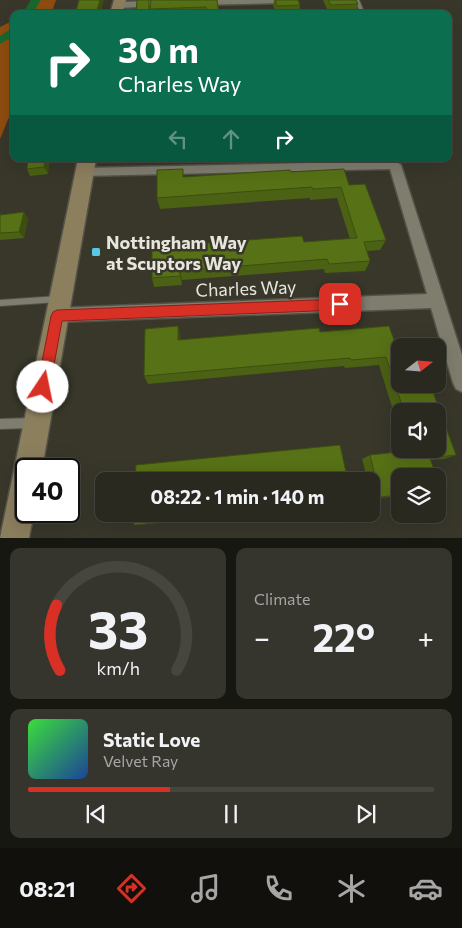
<!DOCTYPE html>
<html lang="en">
<head>
<meta charset="utf-8">
<style>
	body { margin:0; font-family:Commissioner,sans-serif; background:#36352d; color:#f1f3f6; height:100vh; display:flex; flex-direction:column; font-size:19px; white-space:nowrap }
	* { box-sizing:border-box; margin:0 }
	p { font-size:16px; color:#a5a6a5 }
	.icon { flex:none; width:28px; height:28px; fill:none; stroke:currentColor; stroke-width:2; stroke-linecap:round; stroke-linejoin:round }
	.map { position:relative; height:538px; overflow:hidden }
	.details { display:flex; flex-direction:column; gap:10px; padding:10px; background:#171712; flex:1 }
	.details>* { flex:none }
	.top-card { position:absolute; left:10px; top:10px; width:442px; height:152px; border-radius:10px; box-shadow:0 5px 20px #0002,0 0 0 1px #46453e; background:#0b6e4f; color:#fff; overflow:hidden }
	.needle { width:32px; rotate:73deg }
	.tools { position:absolute; left:391px; top:338px; display:grid; gap:10px }
	.tools a { display:grid; place-items:center; width:55px; height:55px; border-radius:10px; background:#2a2920; box-shadow:0 5px 20px #0002,0 0 0 1px #46453e; font-size:25px }
	.speed { position:absolute; left:15px; top:458px; display:flex; gap:10px; font-size:25px; font-weight:700; text-align:center }
	.speed>* { display:grid; place-content:center; width:65px; height:65px; border-radius:50%; background:#2a2920; box-shadow:0 5px 20px #0002,0 0 0 1px #46453e; line-height:1 }
	.speed .limit { border:2px solid #111; border-radius:8px; background:#fff; color:#111 }
	.pin { position:absolute; display:grid; place-items:center; width:42px; height:42px; color:#fff; margin:-21px; border-radius:10px; box-shadow:0 2px 8px #0006 }
	.me { position:absolute; width:55px; margin:-28px; rotate:11deg; stroke-linejoin:round; filter:drop-shadow(0 0 4px #0008) }
	.turn { display:flex; align-items:center; gap:18px; height:105px; padding:0 25px; font-size:22px }
	.turn .icon { width:65px; height:65px; stroke-width:2.5 }
	.turn b { display:block; font-size:35px; line-height:42px }
	.lanes { display:flex; align-items:center; height:48px; padding:0 25px; background:#0003; justify-content:center; gap:25px; direction:ltr }
	.lanes .off { opacity:.35 }
	.big { font-size:38px; font-weight:700; line-height:1.1 }
	.details .card { flex:1; display:flex; flex-direction:column; justify-content:center; gap:8px; min-width:0; padding:0 18px; border-radius:10px; background:#36352d }
	.details .dial { align-items:center; gap:0 }
	.dial svg { height:130px; overflow:visible; fill:none; stroke:#46453e; stroke-width:7; stroke-linecap:round; text-anchor:middle }
	.dial text { fill:#f1f3f6; stroke:none }
	.song { display:flex; align-items:center; gap:15px }
	.cover { width:60px; height:60px; border-radius:8px; background:linear-gradient(135deg,hsl(120 70% 55%),hsl(220 70% 35%)) }
	.played { height:5px; border-radius:2px; background:linear-gradient(90deg,#d93025 35%,#46453e 35%) }
	.keys { display:flex; justify-content:space-around; direction:ltr }
	.heat { display:flex; justify-content:space-between; align-items:center; font-size:28px; direction:ltr }
	.details .tiles { flex:1; display:grid; gap:10px; grid-template-columns:1fr 1fr }
	.card:last-child { grid-column:span 2 }
	.trip { position:absolute; left:95px; top:472px; width:285px; height:50px; border-radius:10px; background:#2a2920; box-shadow:0 5px 20px #0002,0 0 0 1px #46453e; font-weight:700; line-height:50px; text-align:center }
	.tabs { display:flex; height:80px; justify-content:space-around; align-items:center; background:#11100d; color:#a5a6a5 }
	.tabs .icon { width:35px; height:35px }
	.tabs .current { color:#d93025 }
	.tabs b { font-size:22px; color:#f1f3f6 }
	.map>svg:first-child { display:block }
	.green { fill:#8f4d10 }
	.lines { fill:none; stroke-linecap:round; stroke-linejoin:round }
	.canal { fill:#1a682e; fill-rule:evenodd }
	.lane-casing { stroke:#535248; stroke-width:2 }
	.street-casing { stroke:#535248; stroke-width:3 }
	.secondary-casing { stroke:#535248; stroke-width:3 }
	.lane { fill:#7e7d6e; fill-rule:evenodd }
	.street { fill:#7e7d6e; fill-rule:evenodd }
	.secondary { fill:#8c7f5e; fill-rule:evenodd }
	.wall { fill:#4b6113 }
	.shaded-wall { fill:#3d4f0f }
	.building { fill:#577116; stroke:#3d4f0f }
	.route { fill:#d93025; stroke:#8d1f18 }
	.poi-dot { fill:#58c8e4; stroke:#38372a; stroke-width:2 }
	.labels { text-anchor:middle; dominant-baseline:central; stroke-width:5; stroke-linejoin:round; paint-order:stroke }
	.poi-label { font-size:18px; font-weight:bold; fill:#e6e6de; stroke:#38372a; text-anchor:start }
	.street-label { font-size:18px; fill:#e6e6de; stroke:#38372a }
</style>
</head>
<body>
<div class="map">
<svg width="462" height="538" viewBox="0 0 462 538">
	<rect width="100%" height="100%" fill="#38372a"/>
	<path class="green" d="M34 0H56L51 14H25Z
		M14 20V105L0 139V27Z"/>
	<g class="lines">
		<path class="canal" d="M31 0H41L32 14H22Z
			M14 27V36L0 44V36Z"/>
		<defs>
			<path id="lane" d="M355 0H359L365 14H361Z
				M58 296 61 297 62 299 61 301 58 302 0 306V300Z
				M32 418 35 420 37 423 35 426 32 428 0 429V419Z"/>
			<path id="street" d="M198 0H288L284 3 195 5 194 3Z
				M157 1 161 4 160 6 119 8 115 5 119 2Z
				M395 161 401 165 462 355V392L456 389 453 383 431 308 57 322 51 320 49 315 51 310 57 308 427 294 390 169 85 176 81 175 79 172 81 169 85 168Z"/>
			<path id="secondary" d="M114 0H126L122 14H110Z
				M78 159H96L42 469H26V511H34L29 538H0Z"/>
		</defs>
		<use href="#lane" class="lane-casing"/>
		<use href="#street" class="street-casing"/>
		<use href="#secondary" class="secondary-casing"/>
		<use href="#lane" class="lane"/>
		<use href="#street" class="street"/>
		<use href="#secondary" class="secondary"/>
	</g>
	<path class="wall" d="M217 0 219 14H136L150 5Z
		M274 0 300 5 299 14H276L273 5Z
		M323 0H356L358 4 356 13 329 14Z
		M28 159H48L49 161 48 174 30 176 27 169Z
		M291 172 349 185 386 240 380 250 367 251 370 261 365 271 325 273 324 269 182 280V285L154 287 152 278V247L304 242 350 239 337 198 310 200V198L160 209 157 198 184 177Z
		M0 215 28 219 24 238 0 240Z
		M178 326 180 335V340L319 328 320 332 389 326 399 354H400V384H430L456 455 444 459 430 460 436 476H400V496L372 499 371 495V481H368L362 459 370 455 406 451 405 449H438V411H400V433L379 365 345 368 344 366 148 384 144 376 145 329Z
		M134 514H176V521L139 525H134Z"/>
	<path class="shaded-wall" d="M100 0H104L100 14H96Z
		M45 159H48L49 161 48 174 44 167Z
		M24 212 28 219 24 238 19 232Z
		M180 271 182 280V285L180 276Z
		M178 326 180 335 181 349 178 340Z
		M173 514H176V521H173Z"/>
	<path class="building" d="M79 0H100L96 14H75Z
		M137 0H149V14H136Z
		M151 0H217L219 14H207L206 7 150 9Z
		M275 0H298L300 5 277 6Z
		M328 0H356L358 4 331 5Z
		M28 159H45L44 167 27 169Z
		M183 169V177L290 170 291 172 344 169 349 185 365 184 386 240 364 242 370 261 329 264 327 259 180 271V276L152 278V247L302 236 304 242 357 238 341 187 313 189 312 187 157 198V170Z
		M24 212 19 232 0 233V215Z
		M178 326V340L319 328 320 332 389 326 399 354H400V384H430L456 455 430 458 436 476H400V495L380 497 370 455 416 450V449H438V411H404L386 357 351 360 350 358 144 376 145 329Z
		M340 445 348 481H135L136 465Z
		M438 481 441 491H438Z
		M134 514H173V521L134 525Z"/>
	<path class="route" d="M340 299 344 301 346 304 344 308 340 310 62 321 50 387 48 392 43 394 39 392 37 387 51 316 53 312 57 310Z"/>
	<rect class="poi-dot" x="91" y="247" width="10" height="10" rx="2.5"/>
	<g class="labels">
		<g class="poi-label">
			<text x="106" y="242">Nottingham Way<tspan x="106" dy="21">at Scuptors Way</tspan></text>
		</g>
		<g class="street-label">
			<text transform="translate(246 288) rotate(-2)">Charles Way</text>
		</g>
	</g>
</svg>
<div class="tools">
<a><svg class="needle" viewBox="-14 -14 28 28"><path d="M0-13l5 13h-10z" fill="#e53935"/><path d="M0 13l5-13h-10z" fill="#a5a6a5"/></svg></a>
<a><svg class="icon" aria-label="sound" viewBox="0 0 24 24"><path d="M4 9h4l5-4v14l-5-4H4zM17 9q2 3 0 6"/></svg></a>
<a><svg class="icon" aria-label="layers" viewBox="0 0 24 24"><path d="M12 4l9 5-9 5-9-5zM3 14l9 5 9-5"/></svg></a>
</div>
<div class="speed"><div class="limit">40</div></div>
<div class="pin" style="left:340px;top:304px;background:#d93025"><svg class="icon" aria-label="arrive" viewBox="0 0 24 24"><path d="M6 21V4h12l-3 4 3 4H6"/></svg></div>
<svg class="me" style="left:43px;top:387px" viewBox="-20 -20 40 40"><circle r="19" fill="#fff"/><path d="M0-13L10 11 0 6-10 11z" fill="#d93025"/></svg>
<div class="trip">08:22 · 1 min · 140 m</div>
<div class="top-card">
<div class="turn"><svg class="icon" aria-label="right" viewBox="0 0 24 24"><path d="M7 20v-9h11M14 6l5 5-5 5"/></svg><div><b>30 m</b>Charles Way</div></div>
<div class="lanes"><svg class="icon off" aria-label="left" viewBox="0 0 24 24"><path d="M17 20v-9H6M10 6l-5 5 5 5"/></svg><svg class="icon off" aria-label="ahead" viewBox="0 0 24 24"><path d="M12 20V5M6 11l6-6 6 6"/></svg><svg class="icon" aria-label="right" viewBox="0 0 24 24"><path d="M7 20v-9h11M14 6l5 5-5 5"/></svg></div>
</div>
</div>
<section class="details">
<div class="tiles">
<div class="card dial"><svg viewBox="0 0 100 80">
<path d="M14 69A42 42 0 1 1 86 69"/>
<path d="M14 69A42 42 0 0 1 12 29" stroke="#d93025"/>
<text x="50" y="56" font-size="32" font-weight="700">33</text>
<text x="50" y="72" font-size="11">km/h</text>
</svg></div>
<div class="card"><p>Climate</p>
<div class="heat"><a>−</a><b class="big">22°</b><a>+</a></div>
</div>
<div class="card">
<div class="song"><i class="cover"></i><div><b>Static Love</b><p>Velvet Ray</p></div></div>
<div class="played"></div>
<div class="keys"><svg class="icon" aria-label="previous" viewBox="0 0 24 24"><path d="M18 5L8 12l10 7zM5 5v14"/></svg><svg class="icon" aria-label="pause" viewBox="0 0 24 24"><path d="M8 5v14M16 5v14"/></svg><svg class="icon" aria-label="next" viewBox="0 0 24 24"><path d="M6 5l10 7-10 7zM19 5v14"/></svg></div>
</div>
</div>
</section>
<nav class="tabs">
<b>08:21</b>
<svg class="icon current" aria-label="directions" viewBox="0 0 24 24"><path d="M12 3l9 9-9 9-9-9zM9 14v-3h6M13 9l2 2-2 2"/></svg>
<svg class="icon" aria-label="music" viewBox="0 0 24 24"><path d="M9 18V5l10-2v13"/><circle cx="6" cy="18" r="3"/><circle cx="16" cy="16" r="3"/></svg>
<svg class="icon" aria-label="phone" viewBox="0 0 24 24"><path d="M5 4h4l2 5-3 2q2 4 5 5l2-3 5 2v4C11 20 4 13 5 4z"/></svg>
<svg class="icon" aria-label="climate" viewBox="0 0 24 24"><path d="M12 3v18M4 7l16 10M4 17L20 7"/></svg>
<svg class="icon" aria-label="car" viewBox="0 0 24 24"><path d="M5 17H2v-5l4-1 3-4h7l3 4 3 1v5h-3M9 17h6M6 11h13"/><circle cx="7" cy="17" r="2"/><circle cx="17" cy="17" r="2"/></svg>
</nav>
</body>
</html>
